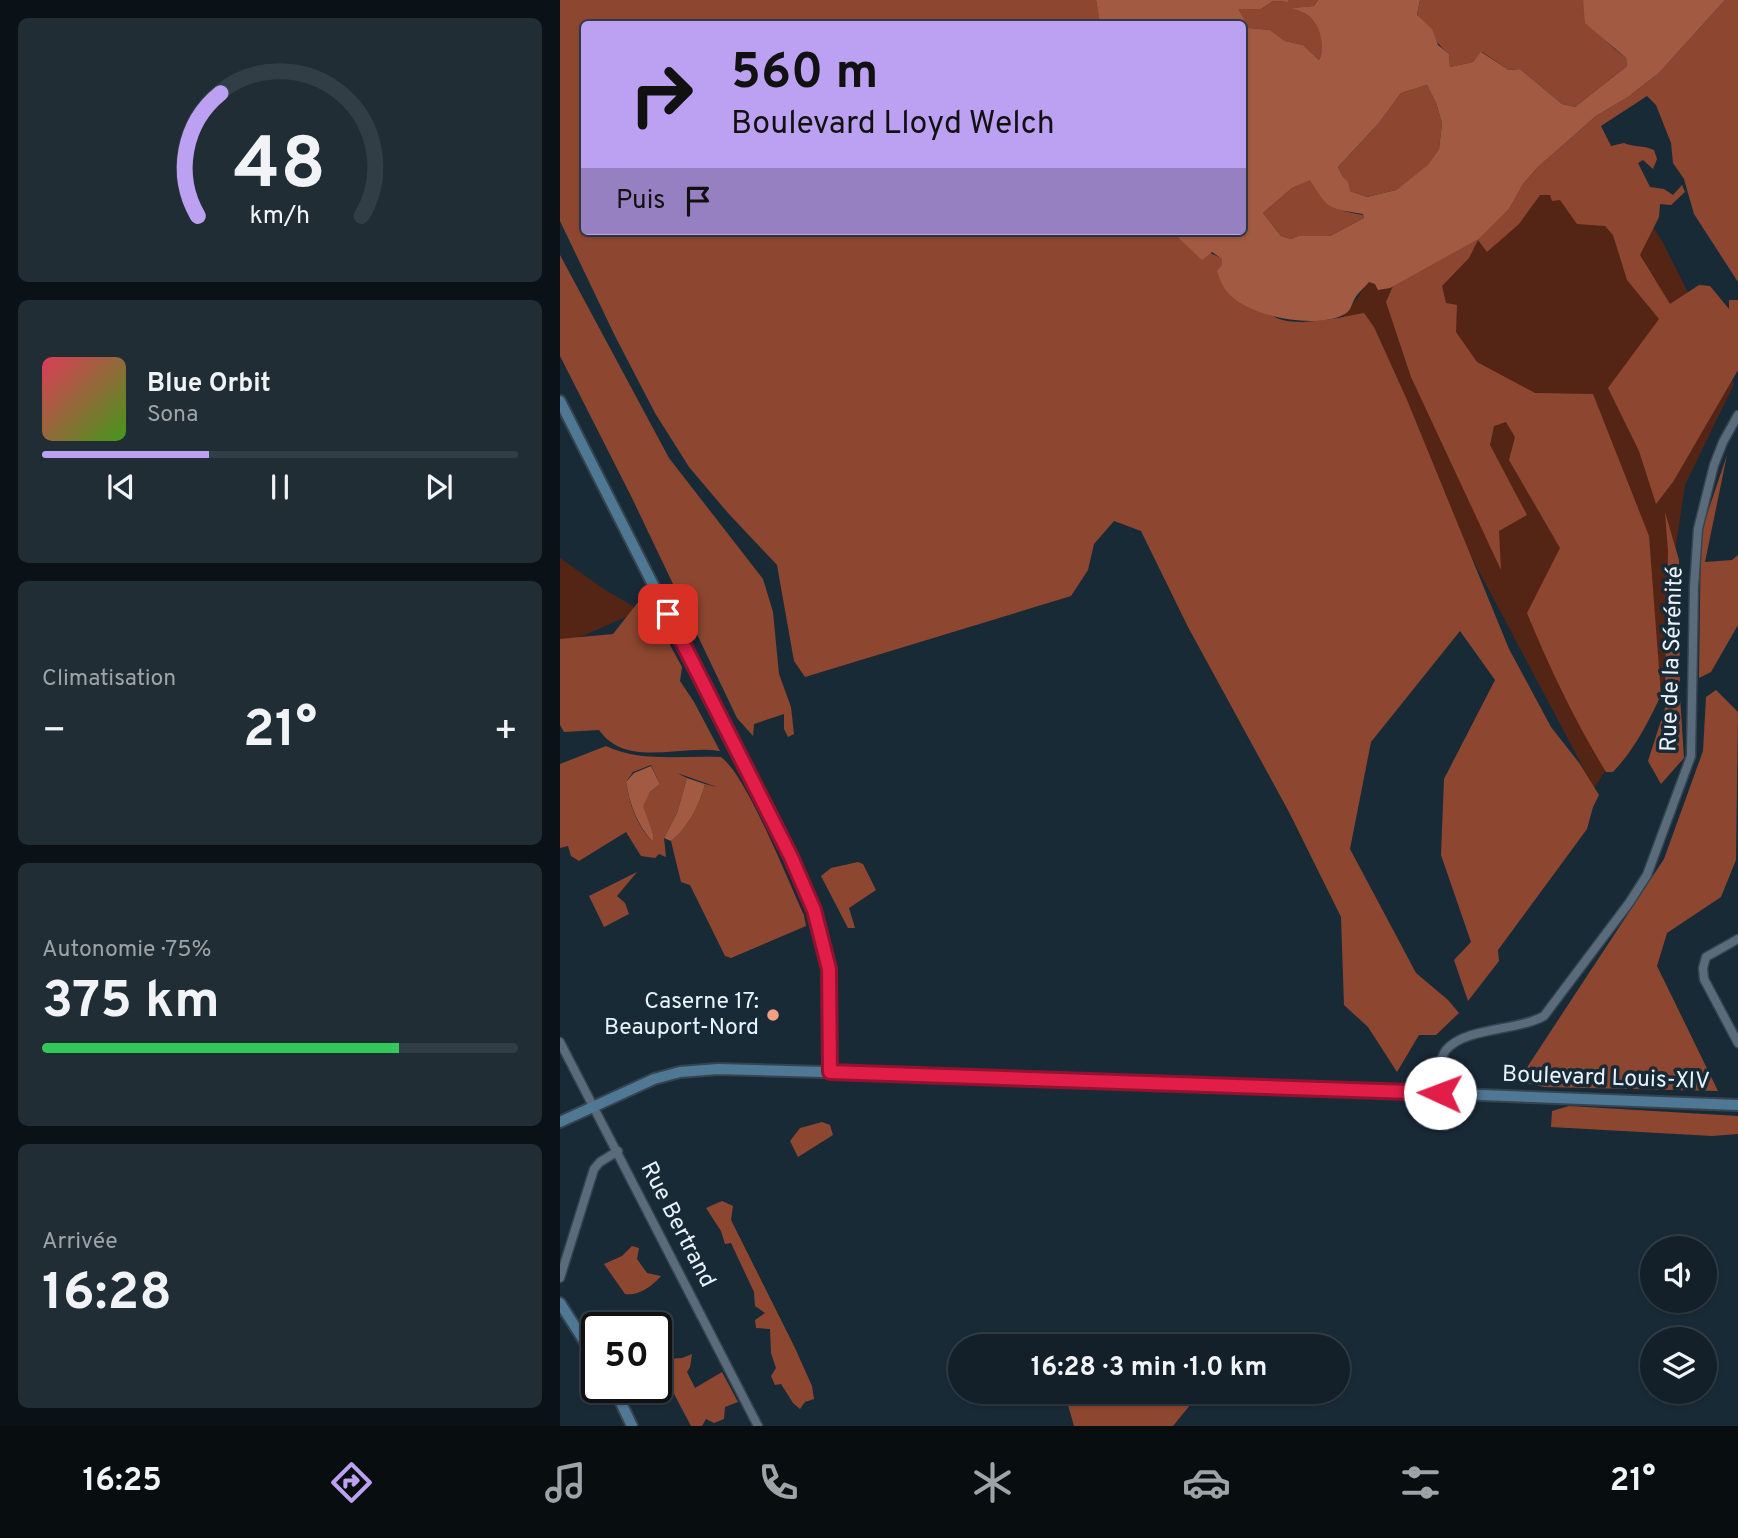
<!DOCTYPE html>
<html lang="fr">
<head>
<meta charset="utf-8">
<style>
	body { margin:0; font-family:Overpass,sans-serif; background:#202d35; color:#f1f3f6; height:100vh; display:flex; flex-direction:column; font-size:26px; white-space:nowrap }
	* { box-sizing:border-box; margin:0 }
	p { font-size:23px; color:#9da3a8 }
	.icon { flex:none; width:38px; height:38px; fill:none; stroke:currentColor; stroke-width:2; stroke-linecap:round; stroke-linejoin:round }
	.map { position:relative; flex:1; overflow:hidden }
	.side { display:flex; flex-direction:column; gap:18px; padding:18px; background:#0a1217; width:560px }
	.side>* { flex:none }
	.guide { position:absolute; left:21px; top:21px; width:665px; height:214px; border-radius:7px; box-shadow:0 2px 5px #0004,0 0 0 2px #323e46; background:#bca0f2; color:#111; overflow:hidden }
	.buttons { position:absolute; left:1080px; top:1236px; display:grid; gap:14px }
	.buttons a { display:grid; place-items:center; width:77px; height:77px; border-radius:50%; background:#132029; box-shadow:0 2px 5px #0004,0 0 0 2px #323e46; font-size:35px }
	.speed { position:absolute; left:21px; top:1312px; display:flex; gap:14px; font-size:35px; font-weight:700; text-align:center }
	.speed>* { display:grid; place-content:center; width:91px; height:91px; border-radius:50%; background:#132029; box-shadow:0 2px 5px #0004,0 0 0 2px #323e46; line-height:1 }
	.speed .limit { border:4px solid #111; border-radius:10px; background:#fff; color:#111 }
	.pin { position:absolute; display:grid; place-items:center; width:60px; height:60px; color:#fff; margin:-30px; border-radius:14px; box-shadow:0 4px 10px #0006 }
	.me { position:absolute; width:77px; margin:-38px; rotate:272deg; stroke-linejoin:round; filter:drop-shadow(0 0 5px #0008) }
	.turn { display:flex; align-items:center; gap:24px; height:147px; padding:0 35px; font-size:32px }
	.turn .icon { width:91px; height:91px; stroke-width:2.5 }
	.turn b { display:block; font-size:49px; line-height:60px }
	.then { display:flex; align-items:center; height:66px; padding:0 35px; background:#0003; gap:14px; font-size:26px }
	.big { font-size:52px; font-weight:700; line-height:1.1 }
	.side .widget { flex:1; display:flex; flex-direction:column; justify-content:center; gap:10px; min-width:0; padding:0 24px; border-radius:10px; background:#202d35 }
	.side .dial { align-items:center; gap:0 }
	.dial svg { height:182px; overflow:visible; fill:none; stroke:#323e46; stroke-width:7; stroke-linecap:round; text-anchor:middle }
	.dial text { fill:#f1f3f6; stroke:none }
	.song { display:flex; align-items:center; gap:21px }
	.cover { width:84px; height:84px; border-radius:10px; background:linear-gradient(135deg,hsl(350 70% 55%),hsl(100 70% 35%)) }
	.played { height:7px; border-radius:4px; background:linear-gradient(90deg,#bca0f2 35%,#323e46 35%) }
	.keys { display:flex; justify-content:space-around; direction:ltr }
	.heat { display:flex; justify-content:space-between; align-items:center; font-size:38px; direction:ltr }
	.charge { height:10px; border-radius:5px; background:linear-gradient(90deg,#34c759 75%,#323e46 0) }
	.trip { position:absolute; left:388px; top:1334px; width:402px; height:70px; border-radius:35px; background:#132029; box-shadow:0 2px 5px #0004,0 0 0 2px #323e46; font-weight:700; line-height:70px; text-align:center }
	.dock { display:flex; height:112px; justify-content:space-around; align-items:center; background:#080d10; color:#9da3a8 }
	.dock .icon { width:49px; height:49px }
	.dock .current { color:#bca0f2 }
	.dock b { font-size:32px; color:#f1f3f6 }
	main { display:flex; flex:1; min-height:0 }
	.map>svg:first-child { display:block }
	.green { fill:#542515 }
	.forest { fill:#8d4730; fill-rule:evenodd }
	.water { fill:#a25a42; fill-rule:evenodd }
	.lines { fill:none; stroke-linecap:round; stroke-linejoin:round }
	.street-casing { stroke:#36444f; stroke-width:11 }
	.secondary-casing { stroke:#36444f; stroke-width:14 }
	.street { stroke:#5a6c7b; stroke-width:8 }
	.secondary { stroke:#4f7895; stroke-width:10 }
	.route-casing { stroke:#92132f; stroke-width:18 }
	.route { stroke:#e11d48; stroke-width:12 }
	.poi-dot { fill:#f39f83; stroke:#192a37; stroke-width:2.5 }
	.labels { text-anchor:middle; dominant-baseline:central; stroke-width:7; stroke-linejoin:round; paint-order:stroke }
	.street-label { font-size:23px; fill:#e9f3fc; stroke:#192a37 }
	.poi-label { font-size:23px; fill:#e9f3fc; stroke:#192a37; text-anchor:end }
</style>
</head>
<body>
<main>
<section class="side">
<div class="widget dial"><svg viewBox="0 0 100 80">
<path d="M14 69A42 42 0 1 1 86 69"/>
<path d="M14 69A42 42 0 0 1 24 15" stroke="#bca0f2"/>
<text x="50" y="56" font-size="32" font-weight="700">48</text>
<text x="50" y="72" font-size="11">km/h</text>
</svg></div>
<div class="widget">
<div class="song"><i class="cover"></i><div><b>Blue Orbit</b><p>Sona</p></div></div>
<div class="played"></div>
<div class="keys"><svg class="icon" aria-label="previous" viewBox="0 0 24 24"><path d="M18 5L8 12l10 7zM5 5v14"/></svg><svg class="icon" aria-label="pause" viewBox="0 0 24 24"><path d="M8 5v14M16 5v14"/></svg><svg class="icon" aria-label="next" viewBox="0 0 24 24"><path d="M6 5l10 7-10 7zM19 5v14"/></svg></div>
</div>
<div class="widget"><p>Climatisation</p>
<div class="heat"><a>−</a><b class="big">21°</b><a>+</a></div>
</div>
<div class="widget"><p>Autonomie · 75%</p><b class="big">375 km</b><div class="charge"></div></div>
<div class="widget"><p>Arrivée</p><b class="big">16:28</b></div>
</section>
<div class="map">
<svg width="1178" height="1426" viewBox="0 0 1178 1426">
	<rect width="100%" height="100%" fill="#192a37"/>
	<path class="green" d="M963 184 1075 198 1102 241 1174 384 1125 485 1116 545 1113 592 1116 661 1034 788 783 315C794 306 799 293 809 282L815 284Z
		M0 558 45 590 73 606 77 612 0 646Z"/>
	<path class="forest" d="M0 0H536L540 22V24H24V231H611L615 236 663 259 662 266C676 280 697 305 713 316 733 329 781 317 804 313L814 327 847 400 949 649 991 727 1020 764 1039 795 1033 807 1027 829 938 950 939 961 908 1001 894 960 911 942 881 855 884 779 935 680 900 631 811 742 790 849 856 973 888 1000 899 1013 876 1035H859L837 1072 808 1027 784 1005 781 917 729 812 628 627 581 531 554 521 534 544 528 570 511 596 245 677 234 661 217 565 168 513 129 467 95 413 55 336 0 221Z
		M728 0H758L754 6 734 8C738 11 746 13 750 17 761 28 766 47 759 60L743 45 725 41 710 30 689 28 677 9H701L713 1 727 2Z
		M860 0H1023C1027 26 1046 42 1066 58L1067 66 1015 107 1002 104 960 69 949 70 922 52 913 62 890 67 889 54C875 43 868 28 857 15Z
		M1165 0H1178V282L1134 214 1124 179 1113 163 1111 143 1096 105 1087 96 1041 126 1051 146 1064 143C1072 147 1083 145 1094 150L1097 159 1093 169 1083 160 1078 163 1090 187 1104 189 1113 195 1122 185 1125 192 1111 205 1100 204 1099 217 1080 255 1110 304 1139 285 1150 286 1169 309V300H1178V370L1113 482 1096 504 1079 451 1048 388 1099 319 1067 280 1053 235 1045 226 1017 224 1000 200 992 201 990 195H980L959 224 927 252 918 240 909 258 882 286 886 303 897 305 896 332 917 362 975 393 1033 394 1089 536 1101 695C1088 723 1074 750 1053 772H1046C1015 721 990 669 967 613L1000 548 949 460 955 437 946 422 934 426 930 445 967 515 939 531 941 570 851 377 826 302 833 286 919 239 949 209 963 184 978 167 1036 116 1068 97 1099 73Z
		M867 85 876 103 882 123 879 149 868 166 836 190 807 197 790 191 778 167 819 123 841 93Z
		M751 179C764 208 773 209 803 215L804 218 770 236H738L731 239 721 236 703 213 732 188Z
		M0 255 109 458 203 579 213 612 219 674 231 707 234 734 228 737 224 729V714L194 724 193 736 177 718 72 498 0 356Z
		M1167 455 1145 562 1172 560 1178 555V625L1151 672 1139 678 1141 532Z
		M1105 512 1119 560 1120 697 1124 758 1101 784 1088 761 1108 699 1105 691 1108 551Z
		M79 601 97 621 122 667 120 681 134 702 160 751C119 744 67 769 39 730L4 732 0 725V639L53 634Z
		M1156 690 1178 712 1176 860 1161 897 1107 933 1097 966 1158 1091 984 1087 958 1081 1104 859 1143 751 1146 697Z
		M46 746C82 763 122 755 161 757 187 776 228 881 244 915L246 926 171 958 165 956 130 885 121 882 111 841C128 828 140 804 145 784L157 787 117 773 127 778 117 813 104 838 106 857 99 854 95 858 81 856 66 832 19 861 11 856 8 846 0 848V764ZM91 765 100 784 90 792 82 806 93 834V842C76 825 70 805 66 782L73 772Z
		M298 862 303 864 316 890 289 908 295 928H288L261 876 271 868Z
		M77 872 57 896 65 903 69 914 44 927 29 896Z
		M1009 1106 1178 1116V1134L1152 1136 991 1127 992 1111Z
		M262 1122 270 1125 273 1135 238 1157 230 1141 240 1128Z
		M162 1201 173 1206 171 1220 235 1348 252 1386 254 1399 245 1402 240 1409 233 1403 221 1384 215 1385 211 1376 216 1368 211 1353 210 1329 196 1328 195 1320 205 1313 195 1306 194 1292 171 1243 165 1244 161 1231 146 1208Z
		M72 1246 79 1248 77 1259 87 1273 101 1276C91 1287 79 1296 65 1294L44 1264 62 1256Z
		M96 1345 108 1359 122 1358 132 1354 130 1367 127 1372 135 1388 162 1372 178 1402 165 1407 164 1419 154 1423 146 1419 142 1426H131L96 1360Z
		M504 1391H626L635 1399 613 1426H514Z"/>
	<path class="water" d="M536 0H728V2L713 1 701 9H678L689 28 710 30 725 41 743 45 759 60C766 47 760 26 749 16 745 13 737 10 732 8L754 6 758 0H860L857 15 872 29 878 45 889 54 890 67 913 62 921 52 949 70 960 69 1002 104 1015 107 1067 66 1066 58 1025 23 1023 0H1165L1099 73 1068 97 1036 116 978 167 963 184 949 209 919 239 830 288 818 290 815 284 809 282C805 287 798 293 795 298 791 306 791 311 783 315 754 329 692 317 670 295 663 288 660 280 657 271L662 265V259L652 252 642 260 611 231H682V24H540ZM867 85 876 103 882 123 879 149 868 165 836 190 807 197 790 191 788 182 783 177 778 167 819 123 841 93ZM750 180C768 210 768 208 803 214L804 218 770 236H738L731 239 721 236 703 213 732 188Z
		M91 766 100 784 90 792 83 806 93 834V842C77 825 70 805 66 782L74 773Z
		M127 778 145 784C140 804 128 828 111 841L104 838 117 813Z"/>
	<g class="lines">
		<defs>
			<path id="street" d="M1178 939 1146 957 1143 968 1144 979 1178 1043
				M0 1042 198 1426
				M880 1093C880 1081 878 1060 886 1050 905 1027 958 1031 984 1016L1069 903 1087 875 1131 756 1134 587 1138 529 1154 465 1163 442 1178 415
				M0 1278 34 1169 40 1162 58 1151"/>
			<path id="secondary" d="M0 401 231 857 254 910 269 969V1072
				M0 1122 94 1079 120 1072 158 1069 511 1079 1178 1105
				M0 1303 37 1361
				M54 1388 72 1426"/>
		</defs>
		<use href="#street" class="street-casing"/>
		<use href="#secondary" class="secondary-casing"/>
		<use href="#street" class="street"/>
		<use href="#secondary" class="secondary"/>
	</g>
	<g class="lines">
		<defs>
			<path id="route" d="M108 614 231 857 254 910 269 969 270 1072 880 1093"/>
		</defs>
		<use href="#route" class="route-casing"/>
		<use href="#route" class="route"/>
	</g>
	<circle class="poi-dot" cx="213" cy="1015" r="7"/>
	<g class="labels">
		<g class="street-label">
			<text transform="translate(1113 659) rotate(-88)">Rue de la Sérénité</text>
			<text transform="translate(1046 1079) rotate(2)">Boulevard Louis-XIV</text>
			<text transform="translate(117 1225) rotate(63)">Rue Bertrand</text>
		</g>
		<g class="poi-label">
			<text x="199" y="1002">Caserne 17:<tspan x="199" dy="26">Beauport-Nord</tspan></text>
		</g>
	</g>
</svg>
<div class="buttons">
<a><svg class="icon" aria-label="sound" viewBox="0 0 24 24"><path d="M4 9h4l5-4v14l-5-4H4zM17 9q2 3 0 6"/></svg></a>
<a><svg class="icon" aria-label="layers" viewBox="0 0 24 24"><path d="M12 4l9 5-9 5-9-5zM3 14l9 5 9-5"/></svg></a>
</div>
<div class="speed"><div class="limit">50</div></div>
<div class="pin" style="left:108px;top:614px;background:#d93025"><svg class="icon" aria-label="arrive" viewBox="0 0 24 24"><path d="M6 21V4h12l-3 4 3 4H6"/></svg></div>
<svg class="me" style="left:880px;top:1093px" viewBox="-20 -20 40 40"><circle r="19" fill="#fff"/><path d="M0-13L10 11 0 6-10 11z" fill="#e11d48"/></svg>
<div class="trip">16:28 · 3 min · 1.0 km</div>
<div class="guide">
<div class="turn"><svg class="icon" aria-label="right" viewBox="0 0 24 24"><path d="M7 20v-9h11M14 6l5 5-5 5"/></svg><div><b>560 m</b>Boulevard Lloyd Welch</div></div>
<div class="then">Puis<svg class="icon" aria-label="arrive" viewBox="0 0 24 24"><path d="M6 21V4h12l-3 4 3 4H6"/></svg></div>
</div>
</div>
</main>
<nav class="dock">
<b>16:25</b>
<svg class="icon current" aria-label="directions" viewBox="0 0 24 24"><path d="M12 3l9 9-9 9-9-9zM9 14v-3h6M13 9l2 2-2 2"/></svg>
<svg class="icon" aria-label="music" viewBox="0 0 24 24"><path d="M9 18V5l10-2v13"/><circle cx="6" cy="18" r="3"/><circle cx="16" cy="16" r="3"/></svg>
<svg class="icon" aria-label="phone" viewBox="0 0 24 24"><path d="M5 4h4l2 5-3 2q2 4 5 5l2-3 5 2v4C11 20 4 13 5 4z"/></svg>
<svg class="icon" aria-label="climate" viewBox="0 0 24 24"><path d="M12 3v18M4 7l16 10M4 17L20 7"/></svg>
<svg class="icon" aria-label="car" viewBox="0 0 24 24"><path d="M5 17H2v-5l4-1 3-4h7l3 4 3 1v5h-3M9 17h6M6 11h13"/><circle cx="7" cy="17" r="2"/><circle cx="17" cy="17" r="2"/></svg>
<svg class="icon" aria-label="filters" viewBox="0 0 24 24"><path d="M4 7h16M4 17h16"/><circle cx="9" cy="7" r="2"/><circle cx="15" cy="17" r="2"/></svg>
<b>21°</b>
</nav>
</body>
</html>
